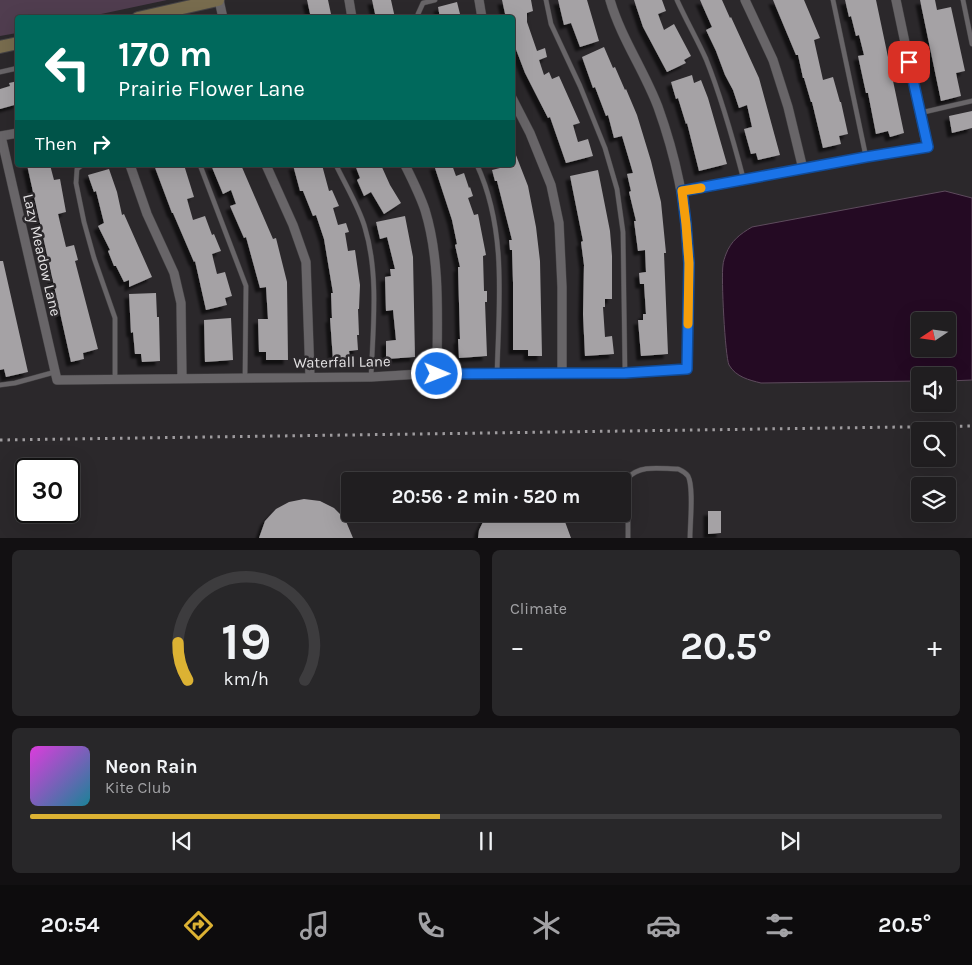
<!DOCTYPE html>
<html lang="en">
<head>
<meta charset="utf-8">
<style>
	body { margin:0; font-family:Karla,sans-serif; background:#282729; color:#f1f3f6; height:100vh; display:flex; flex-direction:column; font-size:19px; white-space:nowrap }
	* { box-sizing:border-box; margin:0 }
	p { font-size:16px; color:#a2a2a5 }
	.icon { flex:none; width:28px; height:28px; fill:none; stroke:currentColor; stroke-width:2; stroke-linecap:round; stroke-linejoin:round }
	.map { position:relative; height:538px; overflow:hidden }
	.side { display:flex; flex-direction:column; gap:12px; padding:12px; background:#121012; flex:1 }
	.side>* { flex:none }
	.banner { position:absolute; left:15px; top:15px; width:500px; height:152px; border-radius:5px; box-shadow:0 5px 20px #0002,0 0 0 1px #3d3c3e; background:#00695c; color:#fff; overflow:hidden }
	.needle { width:32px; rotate:257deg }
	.buttons { position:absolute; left:911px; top:312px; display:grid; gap:10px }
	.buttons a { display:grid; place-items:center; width:45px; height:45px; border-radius:5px; background:#201e20; box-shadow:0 5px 20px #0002,0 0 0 1px #3d3c3e; font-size:25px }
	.speed { position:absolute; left:15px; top:458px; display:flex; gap:10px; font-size:25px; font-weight:700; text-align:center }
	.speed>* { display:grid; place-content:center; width:65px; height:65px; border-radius:50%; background:#201e20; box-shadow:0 5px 20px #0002,0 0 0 1px #3d3c3e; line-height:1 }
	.speed .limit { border:2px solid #111; border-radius:8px; background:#fff; color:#111 }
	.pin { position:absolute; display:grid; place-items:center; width:42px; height:42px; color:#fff; margin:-21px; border-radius:10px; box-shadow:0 2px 8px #0006 }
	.me { position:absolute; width:55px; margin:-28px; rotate:91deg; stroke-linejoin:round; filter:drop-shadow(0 0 4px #0008) }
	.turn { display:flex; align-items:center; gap:18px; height:105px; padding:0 20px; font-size:22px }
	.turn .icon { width:65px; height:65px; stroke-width:2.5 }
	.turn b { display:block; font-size:35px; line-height:42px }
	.then { display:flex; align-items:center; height:48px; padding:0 20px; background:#0003; gap:10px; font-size:19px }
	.big { font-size:38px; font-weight:700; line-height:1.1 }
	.side .tile { flex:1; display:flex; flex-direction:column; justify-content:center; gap:8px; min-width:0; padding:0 18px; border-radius:8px; background:#282729 }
	.side .dial { align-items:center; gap:0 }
	.dial svg { height:130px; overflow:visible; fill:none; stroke:#3d3c3e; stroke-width:7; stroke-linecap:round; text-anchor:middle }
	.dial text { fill:#f1f3f6; stroke:none }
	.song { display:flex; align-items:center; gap:15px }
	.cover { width:60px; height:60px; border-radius:8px; background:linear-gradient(135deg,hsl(300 70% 55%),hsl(190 70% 35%)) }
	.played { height:5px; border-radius:2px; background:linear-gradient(90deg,#dcb233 45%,#3d3c3e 45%) }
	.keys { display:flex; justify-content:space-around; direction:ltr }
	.heat { display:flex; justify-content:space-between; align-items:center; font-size:28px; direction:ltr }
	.side .tiles { flex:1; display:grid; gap:12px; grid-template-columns:1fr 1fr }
	.tile:last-child { grid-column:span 2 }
	.trip { position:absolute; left:341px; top:472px; width:290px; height:50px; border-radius:5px; background:#201e20; box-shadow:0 5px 20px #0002,0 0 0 1px #3d3c3e; font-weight:700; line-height:50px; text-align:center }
	.dock { display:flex; height:80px; justify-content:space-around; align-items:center; background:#0d0c0d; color:#a2a2a5 }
	.dock .icon { width:35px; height:35px }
	.dock .current { color:#dcb233 }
	.dock b { font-size:22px; color:#f1f3f6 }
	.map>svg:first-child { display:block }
	.green { fill:#503d4f }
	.water { fill:#240a23; stroke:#5e4b5d; fill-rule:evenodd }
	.building { fill:#a5a2a5; filter:url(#shadow) }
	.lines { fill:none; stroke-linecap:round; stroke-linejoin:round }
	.lane-casing { stroke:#454345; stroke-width:5.5 }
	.street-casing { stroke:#454345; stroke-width:10 }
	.secondary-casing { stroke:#454345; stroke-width:14 }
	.lane { stroke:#686568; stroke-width:4.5 }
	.street { stroke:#686568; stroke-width:9 }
	.secondary { stroke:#786c4e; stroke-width:12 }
	.rail { stroke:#9e9b9e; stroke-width:3; stroke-dasharray:2.5 5; stroke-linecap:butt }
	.route-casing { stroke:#114b97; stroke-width:12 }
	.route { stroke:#1a73e8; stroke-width:9 }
	.slow { stroke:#f59e0b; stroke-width:9 }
	.labels { text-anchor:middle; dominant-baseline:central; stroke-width:5; stroke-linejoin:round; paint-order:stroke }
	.street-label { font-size:15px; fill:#e5e3e5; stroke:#2b282b }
</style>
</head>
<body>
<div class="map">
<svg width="972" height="538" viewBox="0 0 972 538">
	<defs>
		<filter id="shadow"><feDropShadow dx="-4.5" dy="4.5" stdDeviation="1" flood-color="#0009"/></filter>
	</defs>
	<rect width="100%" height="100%" fill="#2b282b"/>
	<path class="green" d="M0 0H167L87 17 18 18 17 33 0 36Z"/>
	<path class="water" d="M945 191 972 198V380L948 381V376H920V381L761 383C749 380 736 377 729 365 725 356 721 277 723 265 723 262 725 257 726 254 731 241 740 234 752 227ZM920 321H948V349H920Z"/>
	<path class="building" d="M307 0H328L331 14 311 18Z
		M372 0H391L395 18H376Z
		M502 0H531L533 11 527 13V22L537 51 545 48 547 57 539 60 544 75 549 72 552 79 559 76 580 123 573 125 578 142 588 139 593 156 566 163 550 117 548 118 525 73 512 39V18H506Z
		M558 0H587L599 41 580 47 571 23 564 25Z
		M634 0H662L666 11 658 14 664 30 674 24 691 56 684 60 686 63 667 72 643 27Z
		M700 0H722L730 18 731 17 759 78 780 155 758 160 756 153 751 154 744 129 752 127 747 105 739 108 733 90 725 75 716 51 706 30 712 27Z
		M773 0H804L820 38 814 40 823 80 833 77 840 102H841L848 134 839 136 841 144 823 148 812 102H811L804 78H803L798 55H796Z
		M845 0H876L904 133 890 137 888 131 876 134 868 93H866L858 56 864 55 859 35 856 36 851 16 849 17Z
		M920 0H935L937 10 951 7 965 71 956 73 961 96 941 101Z
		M457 2 461 18H440L438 7Z
		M604 47 613 68 615 67 625 90 626 89 637 115 651 161 661 202 666 253H664L668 354 641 356 638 320H643V314H646L644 284H640L639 273 646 272 645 250 638 251 634 221H636L629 192 631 191 627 174 633 173 622 136 614 138 608 115 606 116 595 87 593 88 582 57Z
		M692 75 694 83 701 80 708 98 727 164 699 171 687 123 686 124 678 98 676 99 671 82Z
		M18 81V104L0 109V89L10 86 9 83Z
		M972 111V128L952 133 949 116Z
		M512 145 528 186 536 227 540 261 542 356H528V350H513V282L512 250H510L509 240H512L497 181H495L492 170 512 165Z
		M27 165H50L54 180 60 179 66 212 58 214 66 247 74 245 78 260 75 261 98 349 83 353 84 359 71 362Z
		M154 165H184L194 197 187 199 193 220 205 216 212 235 214 234 221 251 212 254 217 274 225 272 232 296 225 298 227 305 206 310 195 261 194 262 173 213H172Z
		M211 165H241L273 239 276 238 287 282 288 360H266V352H259L258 319H268L266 287 260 288 246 237 244 238 230 206 236 204 231 190 223 194Z
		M293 165H322L329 191 332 190 339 206 333 208 338 225 346 223 349 232 345 233 348 251 355 250 360 285 359 309H358L359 335H357L358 350 349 351 350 358 333 360 330 318H332L331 293H333L324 239 316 215 313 216 303 191H300Z
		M355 165H381L390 185 401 203 384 214 371 192 364 196 357 180 360 178Z
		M434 165H452L456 176 464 173 469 188 470 187 473 196 468 198 474 215 478 214 486 255 483 256 484 291H487V302H485L487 356 459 358 458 339H460L458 267H460L455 245 457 244 452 220Z
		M109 169 117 192 122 215 124 214 152 277 129 287V280L124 282 116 266H114L108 251 110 250 98 226 104 223 96 191 94 192 88 175Z
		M598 170 610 231 612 256V299H605V307H603L605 337 612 336 614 354 585 356 583 314 584 265 581 242 583 241 570 176Z
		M405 216 413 257 415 357 386 359V341L396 340 393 310 386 311 385 277 391 276 390 269H395L387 237 380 239 376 222Z
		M0 261H3L28 372 6 377 4 369 0 370Z
		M156 293 157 317H159L160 361 142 362 141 354H135L133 332 131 333 129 294Z
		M231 318 233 360 205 362 204 320Z
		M304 499 320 501 334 508 345 519 353 538H259L265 521 276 509 289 502Z
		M708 511H721V533L708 534Z
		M487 514H560L564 519 571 538H478L479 530Z"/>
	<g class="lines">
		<defs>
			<path id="lane" d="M546 0 551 24 580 86 605 148 617 189 623 232 625 373
				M677 0C686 20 697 39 706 59 722 99 733 139 744 181
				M833 0 866 157
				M963 0 972 44
				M343 18 352 15
				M419 18 418 14 423 3 435 0
				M0 72 18 68
				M920 113 972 101
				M82 165 77 169 76 183 84 222 94 258 115 318V380
				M200 165 246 286 245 377
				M336 165C345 184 360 209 365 228 379 274 373 329 371 377
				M477 165C507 230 499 303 497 373
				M0 385 15 383 55 372
				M628 538V478C640 464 662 469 678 469 682 471 685 472 688 476 694 487 690 523 690 538"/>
			<path id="street" d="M219 0 223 18
				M349 0 352 18
				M479 0 482 18
				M745 0 773 60 788 107 803 169
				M512 98 530 133 551 185 559 223 562 287V374
				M18 133 1 136 57 380 371 377 437 373H625L687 369C688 334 690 298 689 263 687 210 676 157 658 107 644 70 621 38 610 0
				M130 165 147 214 174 273 181 303 182 377
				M266 165 293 225 306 262 310 377
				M405 165C412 179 420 195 425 210 441 262 437 320 437 373
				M682 191 866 157 927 147 896 0"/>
			<path id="secondary" d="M138 18 218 0
				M0 47 18 43"/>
		</defs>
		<use href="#lane" class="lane-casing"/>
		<use href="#street" class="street-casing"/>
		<use href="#secondary" class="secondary-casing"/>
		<use href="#lane" class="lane"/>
		<use href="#street" class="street"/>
		<use href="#secondary" class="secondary"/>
		<path class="rail" d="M0 440 972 426"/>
	</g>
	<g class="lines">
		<defs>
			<path id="route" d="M437 374 625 373 687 369 689 263 686 224 682 191 866 157 928 147 909 62"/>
		</defs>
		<use href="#route" class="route-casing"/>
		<use href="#route" class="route"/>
		<path class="slow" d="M688 324 689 263 686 224 682 191 701 188"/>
	</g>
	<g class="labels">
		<g class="street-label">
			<text transform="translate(42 255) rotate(77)">Lazy Meadow Lane</text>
			<text transform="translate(342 362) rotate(-1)">Waterfall Lane</text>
		</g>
	</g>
</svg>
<div class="buttons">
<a><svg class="needle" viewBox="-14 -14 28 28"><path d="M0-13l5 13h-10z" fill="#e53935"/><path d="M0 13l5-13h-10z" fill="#a2a2a5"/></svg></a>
<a><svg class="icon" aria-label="sound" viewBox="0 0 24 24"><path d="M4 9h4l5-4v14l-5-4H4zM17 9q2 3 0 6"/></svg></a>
<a><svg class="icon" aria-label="search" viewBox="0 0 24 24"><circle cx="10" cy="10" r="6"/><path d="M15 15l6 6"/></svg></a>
<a><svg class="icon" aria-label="layers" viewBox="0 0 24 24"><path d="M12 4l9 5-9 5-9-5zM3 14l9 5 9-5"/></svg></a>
</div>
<div class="speed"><div class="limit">30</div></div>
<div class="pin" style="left:909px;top:62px;background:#d93025"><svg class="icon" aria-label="arrive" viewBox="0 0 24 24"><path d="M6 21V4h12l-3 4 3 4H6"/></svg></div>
<svg class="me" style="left:437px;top:374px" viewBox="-20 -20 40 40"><circle r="17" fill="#1a73e8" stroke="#fff" stroke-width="3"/><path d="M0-11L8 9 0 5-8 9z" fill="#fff"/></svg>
<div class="trip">20:56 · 2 min · 520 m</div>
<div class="banner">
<div class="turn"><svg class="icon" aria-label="left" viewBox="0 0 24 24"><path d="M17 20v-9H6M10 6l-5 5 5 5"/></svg><div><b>170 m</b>Prairie Flower Lane</div></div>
<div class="then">Then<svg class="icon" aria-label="right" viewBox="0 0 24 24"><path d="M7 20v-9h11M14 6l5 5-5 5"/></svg></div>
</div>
</div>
<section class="side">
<div class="tiles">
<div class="tile dial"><svg viewBox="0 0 100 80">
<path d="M14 69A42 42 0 1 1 86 69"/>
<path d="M14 69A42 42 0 0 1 8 46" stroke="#dcb233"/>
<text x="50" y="56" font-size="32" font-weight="700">19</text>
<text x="50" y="72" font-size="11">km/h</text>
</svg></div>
<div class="tile"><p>Climate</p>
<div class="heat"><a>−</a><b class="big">20.5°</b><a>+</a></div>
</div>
<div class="tile">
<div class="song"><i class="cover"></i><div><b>Neon Rain</b><p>Kite Club</p></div></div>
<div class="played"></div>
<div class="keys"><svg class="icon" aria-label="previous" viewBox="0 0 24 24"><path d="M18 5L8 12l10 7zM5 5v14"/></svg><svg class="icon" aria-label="pause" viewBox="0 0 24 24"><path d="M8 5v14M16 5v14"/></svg><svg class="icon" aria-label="next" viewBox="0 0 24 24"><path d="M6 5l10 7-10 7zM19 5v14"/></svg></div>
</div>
</div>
</section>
<nav class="dock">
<b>20:54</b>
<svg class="icon current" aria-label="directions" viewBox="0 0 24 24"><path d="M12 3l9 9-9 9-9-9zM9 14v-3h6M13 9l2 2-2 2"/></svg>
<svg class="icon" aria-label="music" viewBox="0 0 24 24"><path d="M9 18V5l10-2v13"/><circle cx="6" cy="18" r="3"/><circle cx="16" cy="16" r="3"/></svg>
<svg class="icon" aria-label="phone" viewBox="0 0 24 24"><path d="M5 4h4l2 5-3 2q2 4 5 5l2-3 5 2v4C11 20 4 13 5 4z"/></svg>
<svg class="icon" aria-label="climate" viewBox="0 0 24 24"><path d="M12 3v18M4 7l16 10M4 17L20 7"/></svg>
<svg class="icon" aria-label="car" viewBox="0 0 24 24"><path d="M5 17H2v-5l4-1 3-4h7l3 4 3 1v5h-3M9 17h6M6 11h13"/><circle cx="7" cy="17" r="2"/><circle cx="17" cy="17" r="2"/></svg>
<svg class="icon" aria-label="filters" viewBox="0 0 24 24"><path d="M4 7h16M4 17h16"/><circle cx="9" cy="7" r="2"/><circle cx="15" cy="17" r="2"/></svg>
<b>20.5°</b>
</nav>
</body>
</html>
